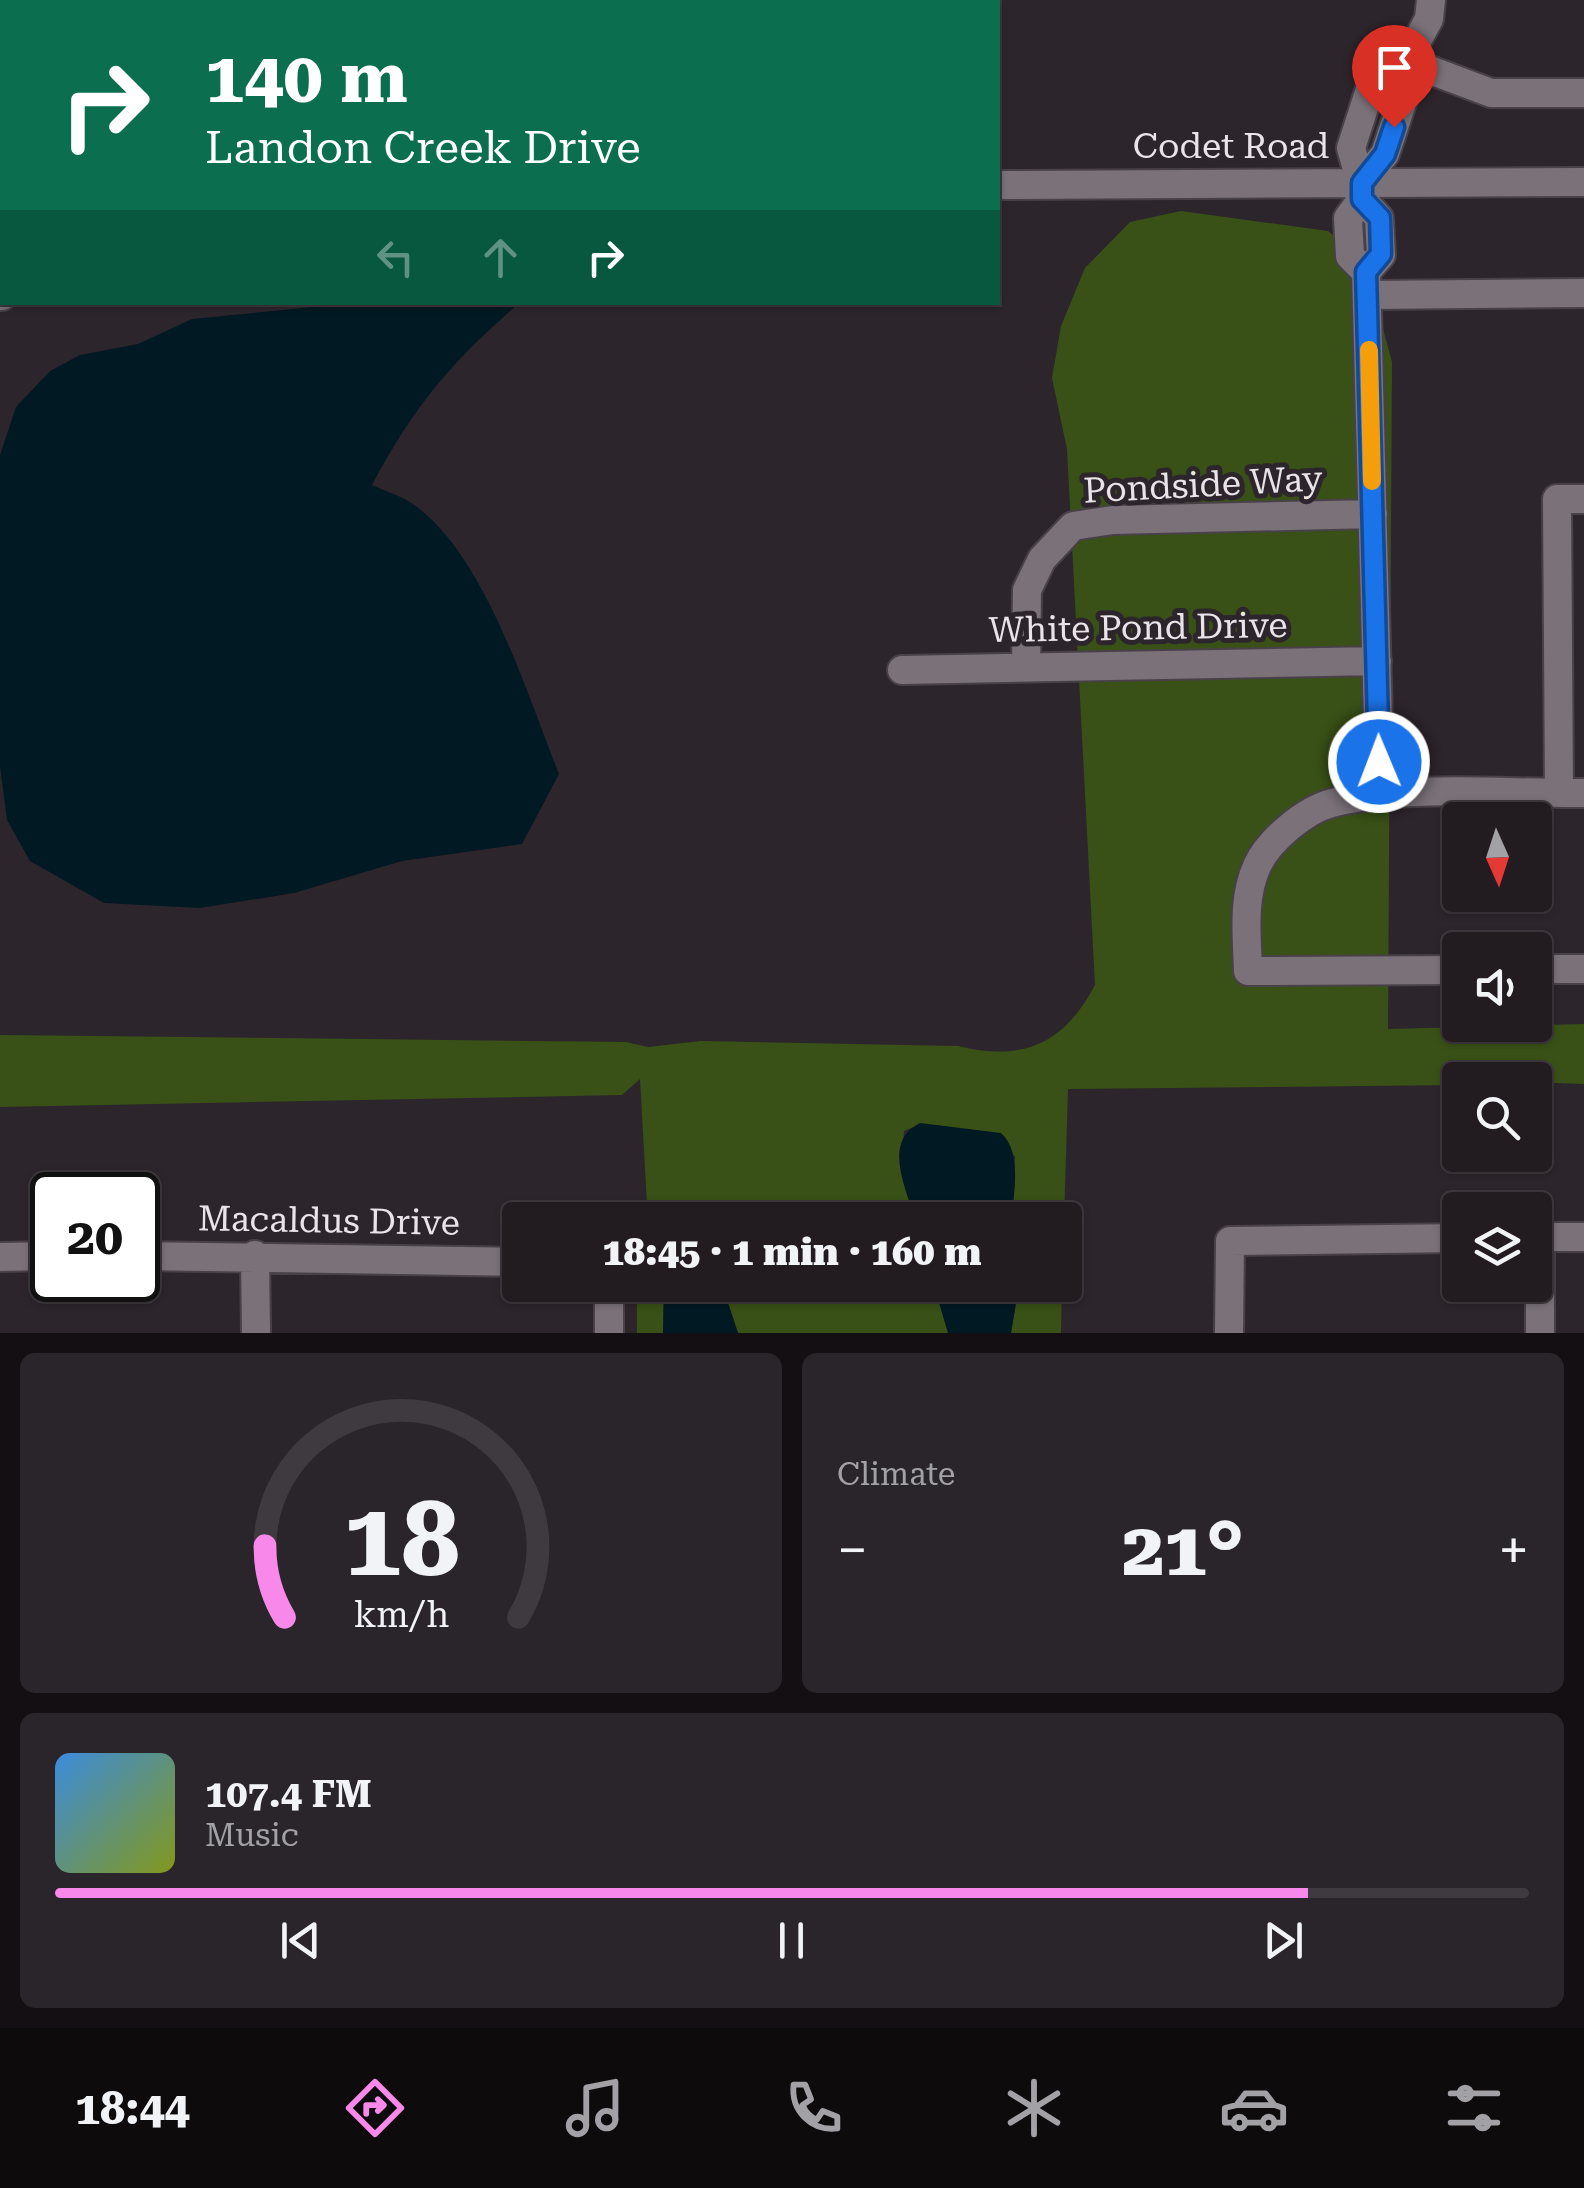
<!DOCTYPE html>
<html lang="en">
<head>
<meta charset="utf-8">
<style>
	body { margin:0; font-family:"Roboto Serif",serif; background:#2a252a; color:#f1f3f6; height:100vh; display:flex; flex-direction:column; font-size:38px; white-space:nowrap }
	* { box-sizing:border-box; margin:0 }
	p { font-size:32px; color:#a2a1a5 }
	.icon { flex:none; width:55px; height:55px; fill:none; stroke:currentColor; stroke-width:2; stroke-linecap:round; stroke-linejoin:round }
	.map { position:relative; height:1333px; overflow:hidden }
	.details { display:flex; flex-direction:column; gap:20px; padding:20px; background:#130f12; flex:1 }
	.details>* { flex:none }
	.guide { position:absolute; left:0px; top:0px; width:1000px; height:305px; box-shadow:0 2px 8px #0004,0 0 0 2px #3f3a3f; background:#0b6e4f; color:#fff; overflow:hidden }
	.needle { width:65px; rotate:177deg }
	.tools { position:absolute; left:1442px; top:802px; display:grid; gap:20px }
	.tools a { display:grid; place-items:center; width:110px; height:110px; border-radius:10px; background:#221c21; box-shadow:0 2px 8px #0004,0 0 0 2px #3f3a3f; font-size:50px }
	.speed { position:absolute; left:30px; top:1172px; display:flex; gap:20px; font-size:50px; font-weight:700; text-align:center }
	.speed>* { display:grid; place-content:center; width:130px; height:130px; border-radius:50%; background:#221c21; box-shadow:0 2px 8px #0004,0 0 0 2px #3f3a3f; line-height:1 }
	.speed .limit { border:5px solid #111; border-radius:15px; background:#fff; color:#111 }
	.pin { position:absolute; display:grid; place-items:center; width:85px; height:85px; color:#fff; margin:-102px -42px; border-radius:50% 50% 50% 0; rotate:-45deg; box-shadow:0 0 10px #0007 }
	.pin .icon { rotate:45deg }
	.me { position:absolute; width:110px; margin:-55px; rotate:359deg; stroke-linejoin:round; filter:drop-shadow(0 0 8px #0008) }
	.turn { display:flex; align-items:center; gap:35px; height:210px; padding:0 40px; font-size:45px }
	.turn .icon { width:130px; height:130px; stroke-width:2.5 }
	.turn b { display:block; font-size:70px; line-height:85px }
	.lanes { display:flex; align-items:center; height:95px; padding:0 40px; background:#0003; justify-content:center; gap:50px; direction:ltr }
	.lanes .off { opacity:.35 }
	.big { font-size:75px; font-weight:800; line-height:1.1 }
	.details .card { flex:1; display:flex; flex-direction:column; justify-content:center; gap:15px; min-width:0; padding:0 35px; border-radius:15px; background:#2a252a }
	.details .dial { align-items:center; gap:0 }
	.dial svg { height:260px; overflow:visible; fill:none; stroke:#3f3a3f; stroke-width:7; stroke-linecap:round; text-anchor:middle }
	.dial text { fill:#f1f3f6; stroke:none }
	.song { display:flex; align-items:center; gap:30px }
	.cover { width:120px; height:120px; border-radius:15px; background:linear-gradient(135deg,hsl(210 70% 55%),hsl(70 70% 35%)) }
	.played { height:10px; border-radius:5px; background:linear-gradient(90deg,#f888ea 85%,#3f3a3f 85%) }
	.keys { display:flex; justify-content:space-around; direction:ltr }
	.heat { display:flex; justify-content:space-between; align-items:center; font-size:55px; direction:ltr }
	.details .tiles { flex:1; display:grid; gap:20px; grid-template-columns:1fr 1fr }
	.card:last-child { grid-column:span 2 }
	.trip { position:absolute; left:502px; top:1202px; width:580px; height:100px; border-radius:10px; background:#221c21; box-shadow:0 2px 8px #0004,0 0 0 2px #3f3a3f; font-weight:800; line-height:100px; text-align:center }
	.dock { display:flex; height:160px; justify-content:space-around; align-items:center; background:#0e0b0d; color:#a2a1a5 }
	.dock .icon { width:70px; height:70px }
	.dock .on { color:#f888ea }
	.dock b { font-size:45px; color:#f1f3f6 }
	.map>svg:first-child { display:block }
	.green { fill:#395116 }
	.water { fill:#001923 }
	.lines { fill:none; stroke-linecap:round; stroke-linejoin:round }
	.minor-casing { stroke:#484147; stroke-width:32 }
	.minor { stroke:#7a7179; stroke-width:28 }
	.route-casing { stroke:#114b97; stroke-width:25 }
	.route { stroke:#1a73e8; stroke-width:18 }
	.slow { stroke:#f59e0b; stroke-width:18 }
	.labels { text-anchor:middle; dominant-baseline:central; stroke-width:10; stroke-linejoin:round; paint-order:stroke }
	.street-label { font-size:35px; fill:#e8e4e8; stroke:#2d252c }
</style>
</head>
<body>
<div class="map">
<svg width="1584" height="1333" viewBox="0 0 1584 1333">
	<rect width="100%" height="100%" fill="#2d252c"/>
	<path class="green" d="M1181 211 1328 231 1365 262 1392 362 1388 1029 1584 1024V1084L1460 1080V1085L1068 1089 1064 1220H1012L1015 1156C979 1140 941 1113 904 1131L901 1171 915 1220H643L647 1204 640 1079 622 1095 0 1107V1035L626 1042 648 1047 701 1041 958 1046C1023 1062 1064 1044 1095 985L1067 449 1052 378 1061 326 1085 268 1130 222Z
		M637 1285H664L663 1333H637Z
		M722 1285H934L948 1333H738Z
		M1019 1285H1062L1061 1333H1011Z"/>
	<path class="water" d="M364 302 519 303C450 364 416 403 372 485 384 491 397 494 408 501 483 547 527 695 559 774L522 844 402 861 294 893 200 908 104 903 30 861 7 820 0 766V455L16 407 50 371 80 355 138 344 192 319Z
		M920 1123 1001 1133C1023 1153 1013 1193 1012 1220H915C906 1187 882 1142 920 1123Z
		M664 1285H722L738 1333H663Z
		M934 1285H1019L1011 1333H948Z"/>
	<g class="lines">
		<defs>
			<path id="minor" d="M59 0V2
				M261 0V2
				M348 0V2
				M1406 61 1371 86 1351 148 1361 183 1385 154 1403 100 1406 61 1429 19 1431 0
				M1406 61 1491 93H1584
				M0 99H2
				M1361 184 1362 199 1348 218 1350 256 1366 272
				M998 185 1584 182
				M0 188H2
				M1362 199 1379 218 1381 255 1366 272 1380 796
				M1367 295 1584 293
				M0 296H2
				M1026 667 1027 590 1042 559 1073 526 1113 520 1373 514
				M902 670 1377 661
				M1559 793 1557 499H1584
				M1535 969H1584
				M1460 970 1248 971C1247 936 1242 899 1257 866 1269 840 1305 810 1332 803 1408 784 1505 794 1584 793
				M1535 1237H1584
				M1540 1237V1333
				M255 1255 256 1333
				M138 1256 520 1262
				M0 1257 52 1256
				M609 1333V1285
				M1229 1333 1230 1241 1460 1238"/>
		</defs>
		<use href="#minor" class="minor-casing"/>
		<use href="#minor" class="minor"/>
	</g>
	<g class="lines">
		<defs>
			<path id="route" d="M1379 762 1366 272 1381 254 1380 218 1362 199V183L1385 154 1394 127"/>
		</defs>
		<use href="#route" class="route-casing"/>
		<use href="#route" class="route"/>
		<path class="slow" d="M1369 350 1372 481"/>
	</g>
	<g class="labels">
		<g class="street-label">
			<text x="1231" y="146">Codet Road</text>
			<text transform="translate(1203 485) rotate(-3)">Pondside Way</text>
			<text transform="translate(1138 628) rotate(-1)">White Pond Drive</text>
			<text transform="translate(329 1221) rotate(1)">Macaldus Drive</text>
		</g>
	</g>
</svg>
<div class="tools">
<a><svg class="needle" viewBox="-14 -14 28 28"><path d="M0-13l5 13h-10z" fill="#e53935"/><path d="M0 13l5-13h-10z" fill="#a2a1a5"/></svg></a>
<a><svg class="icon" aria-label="sound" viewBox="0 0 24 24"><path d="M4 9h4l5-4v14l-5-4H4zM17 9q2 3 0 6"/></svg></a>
<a><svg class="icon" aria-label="search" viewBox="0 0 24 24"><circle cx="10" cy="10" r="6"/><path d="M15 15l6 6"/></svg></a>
<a><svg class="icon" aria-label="layers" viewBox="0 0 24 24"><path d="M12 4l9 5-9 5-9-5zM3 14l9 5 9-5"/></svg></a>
</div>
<div class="speed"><div class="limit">20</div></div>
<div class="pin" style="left:1394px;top:127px;background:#d93025"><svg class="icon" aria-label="arrive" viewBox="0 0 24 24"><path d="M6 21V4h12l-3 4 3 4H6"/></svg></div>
<svg class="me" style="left:1379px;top:762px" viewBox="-20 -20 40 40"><circle r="17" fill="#1a73e8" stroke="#fff" stroke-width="3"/><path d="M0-11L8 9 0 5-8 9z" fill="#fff"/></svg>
<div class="trip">18:45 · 1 min · 160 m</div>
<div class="guide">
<div class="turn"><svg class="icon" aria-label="right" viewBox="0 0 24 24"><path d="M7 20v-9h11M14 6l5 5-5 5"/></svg><div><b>140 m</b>Landon Creek Drive</div></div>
<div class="lanes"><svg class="icon off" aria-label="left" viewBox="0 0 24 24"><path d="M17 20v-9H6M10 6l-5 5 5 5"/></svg><svg class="icon off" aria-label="ahead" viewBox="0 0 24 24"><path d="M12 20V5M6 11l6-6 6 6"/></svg><svg class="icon" aria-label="right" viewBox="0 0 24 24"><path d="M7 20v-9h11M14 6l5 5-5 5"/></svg></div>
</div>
</div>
<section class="details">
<div class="tiles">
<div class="card dial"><svg viewBox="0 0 100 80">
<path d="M14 69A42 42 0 1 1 86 69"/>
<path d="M14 69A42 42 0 0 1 8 47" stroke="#f888ea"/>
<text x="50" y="56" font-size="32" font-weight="700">18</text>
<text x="50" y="72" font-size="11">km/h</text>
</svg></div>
<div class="card"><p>Climate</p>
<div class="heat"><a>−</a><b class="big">21°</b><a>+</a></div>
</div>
<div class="card">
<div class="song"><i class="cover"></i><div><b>107.4 FM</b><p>Music</p></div></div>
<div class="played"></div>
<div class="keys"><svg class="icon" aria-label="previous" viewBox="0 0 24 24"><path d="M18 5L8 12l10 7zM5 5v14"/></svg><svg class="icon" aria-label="pause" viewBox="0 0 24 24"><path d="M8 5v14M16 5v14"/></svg><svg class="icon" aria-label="next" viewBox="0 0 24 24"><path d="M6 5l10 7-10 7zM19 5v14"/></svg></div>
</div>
</div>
</section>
<nav class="dock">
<b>18:44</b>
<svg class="icon on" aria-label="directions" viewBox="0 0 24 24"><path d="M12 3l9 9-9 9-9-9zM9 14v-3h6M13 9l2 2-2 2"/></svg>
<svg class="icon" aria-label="music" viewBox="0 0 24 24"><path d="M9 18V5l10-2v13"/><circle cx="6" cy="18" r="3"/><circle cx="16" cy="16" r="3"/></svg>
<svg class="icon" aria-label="phone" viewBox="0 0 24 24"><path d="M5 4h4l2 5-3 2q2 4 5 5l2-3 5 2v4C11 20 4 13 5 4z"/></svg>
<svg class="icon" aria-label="climate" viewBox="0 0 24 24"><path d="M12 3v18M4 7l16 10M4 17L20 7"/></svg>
<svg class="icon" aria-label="car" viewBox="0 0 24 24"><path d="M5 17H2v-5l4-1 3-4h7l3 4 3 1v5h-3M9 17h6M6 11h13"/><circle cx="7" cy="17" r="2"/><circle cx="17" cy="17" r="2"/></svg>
<svg class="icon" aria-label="filters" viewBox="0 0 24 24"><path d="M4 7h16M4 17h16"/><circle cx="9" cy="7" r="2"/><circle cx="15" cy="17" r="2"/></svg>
</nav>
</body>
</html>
